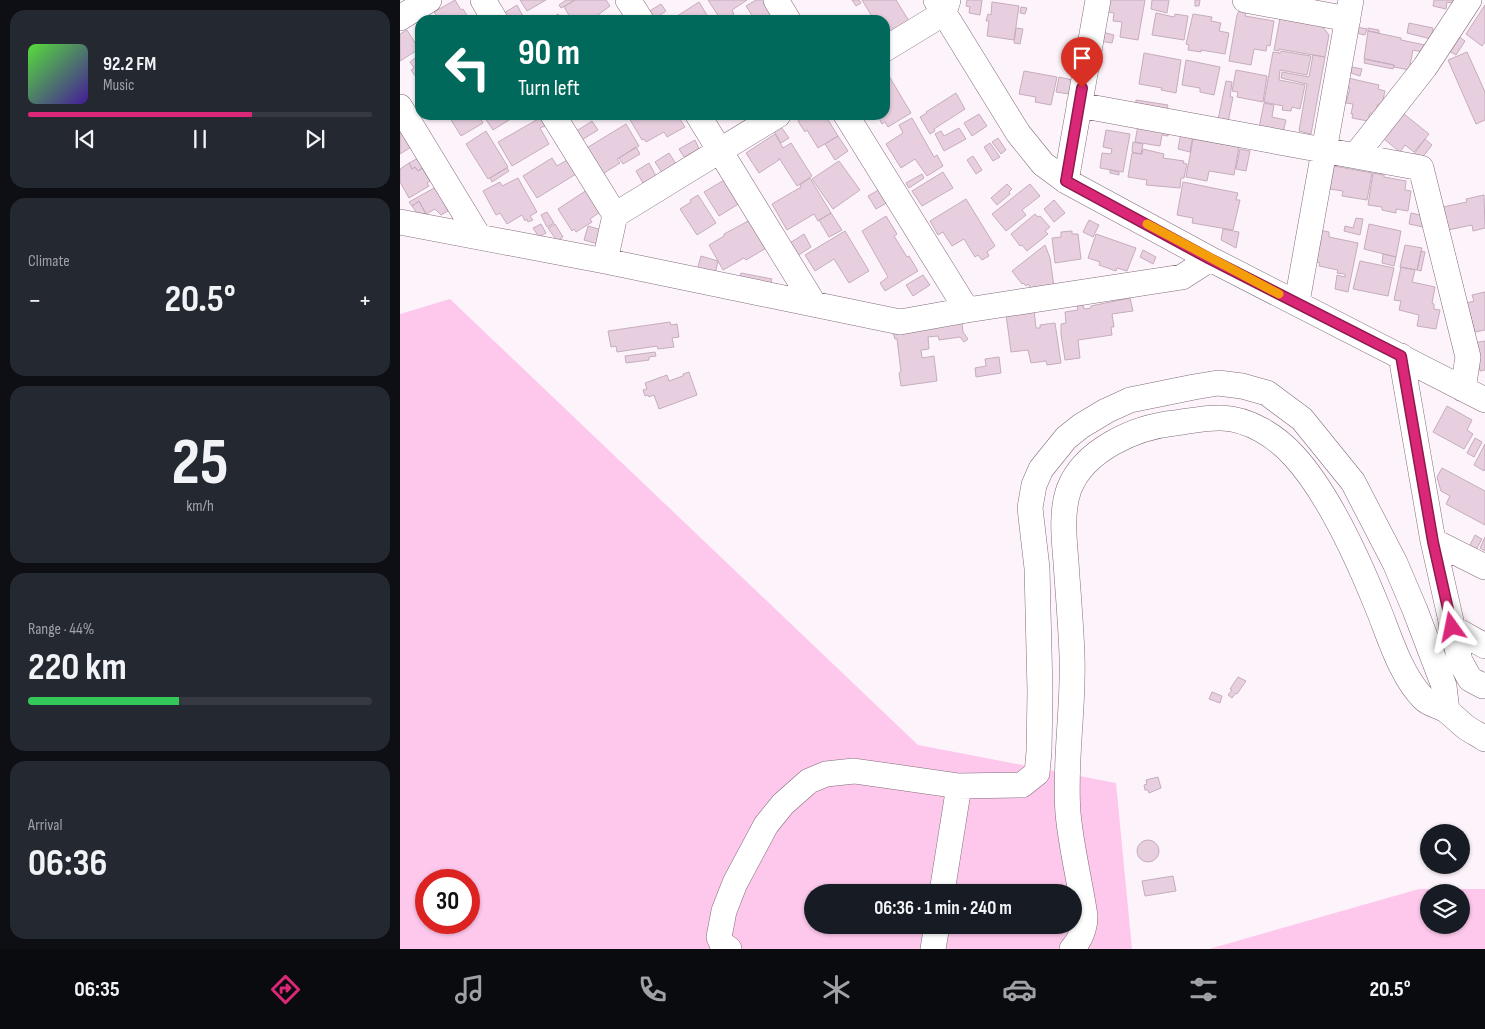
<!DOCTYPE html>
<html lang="en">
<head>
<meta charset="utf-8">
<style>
	body { margin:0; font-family:"Sofia Sans Condensed",sans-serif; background:#242831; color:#f1f3f6; height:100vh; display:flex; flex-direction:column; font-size:19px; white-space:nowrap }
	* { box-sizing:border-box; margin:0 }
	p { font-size:16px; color:#9ea1a6 }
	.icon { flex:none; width:28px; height:28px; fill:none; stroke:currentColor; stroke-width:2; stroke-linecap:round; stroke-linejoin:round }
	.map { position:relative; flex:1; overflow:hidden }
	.panel { display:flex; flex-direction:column; gap:10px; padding:10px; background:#0d0f14; width:400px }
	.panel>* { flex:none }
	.banner { position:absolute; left:15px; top:15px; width:475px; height:105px; border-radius:15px; box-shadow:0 1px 4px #0004; background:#00695c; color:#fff; overflow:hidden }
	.controls { position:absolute; left:1020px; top:824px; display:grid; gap:10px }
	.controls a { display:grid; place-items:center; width:50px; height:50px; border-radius:50%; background:#171b24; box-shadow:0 1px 4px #0004; font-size:25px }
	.speed { position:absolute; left:15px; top:869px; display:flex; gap:10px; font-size:25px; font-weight:700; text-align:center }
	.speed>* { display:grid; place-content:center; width:65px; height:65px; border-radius:50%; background:#171b24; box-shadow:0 1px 4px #0004; line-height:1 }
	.speed .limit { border:8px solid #d22; background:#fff; color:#111 }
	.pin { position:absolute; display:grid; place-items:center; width:42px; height:42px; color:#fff; margin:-51px -21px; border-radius:50% 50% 50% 0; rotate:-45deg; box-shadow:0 0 5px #0007 }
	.pin .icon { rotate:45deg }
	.me { position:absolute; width:55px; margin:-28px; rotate:348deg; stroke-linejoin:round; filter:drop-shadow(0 0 4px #0008) }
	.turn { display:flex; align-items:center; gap:18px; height:105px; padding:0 20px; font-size:22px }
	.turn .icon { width:65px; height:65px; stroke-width:2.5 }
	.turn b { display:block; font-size:35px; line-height:42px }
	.big { font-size:38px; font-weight:700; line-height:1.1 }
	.panel .widget { flex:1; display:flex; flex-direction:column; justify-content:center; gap:8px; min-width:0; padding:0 18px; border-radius:15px; background:#242831 }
	.panel .dial { align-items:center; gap:0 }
	.dial b { font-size:65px; line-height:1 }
	.song { display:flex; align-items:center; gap:15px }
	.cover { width:60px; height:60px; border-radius:8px; background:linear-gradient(135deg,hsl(110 70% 55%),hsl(260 70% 35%)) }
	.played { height:5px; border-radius:2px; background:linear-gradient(90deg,#db2777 65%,#363941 65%) }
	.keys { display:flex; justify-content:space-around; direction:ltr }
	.heat { display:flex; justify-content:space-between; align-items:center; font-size:28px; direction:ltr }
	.charge { height:8px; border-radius:4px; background:linear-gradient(90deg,#34c759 44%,#363941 0) }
	.trip { position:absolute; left:404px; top:884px; width:278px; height:50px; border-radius:25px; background:#171b24; box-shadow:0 1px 4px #0004; font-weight:700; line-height:50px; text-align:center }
	.tab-bar { display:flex; height:80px; justify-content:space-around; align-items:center; background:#090b0e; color:#9ea1a6 }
	.tab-bar .icon { width:35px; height:35px }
	.tab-bar .selected { color:#db2777 }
	.tab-bar b { font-size:22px; color:#f1f3f6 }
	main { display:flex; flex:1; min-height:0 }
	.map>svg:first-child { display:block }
	.green { fill:#fdc8ec; fill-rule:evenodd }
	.building { fill:#e8cfdf; stroke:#c5adbd }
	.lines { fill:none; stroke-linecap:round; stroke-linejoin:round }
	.minor-casing { stroke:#826c7b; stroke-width:26 }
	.minor { stroke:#fff; stroke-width:25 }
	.route-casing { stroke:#8e194d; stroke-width:12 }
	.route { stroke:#db2777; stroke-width:9 }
	.slow { stroke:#f59e0b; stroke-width:9 }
</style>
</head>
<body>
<main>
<section class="panel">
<div class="widget">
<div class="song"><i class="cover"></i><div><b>92.2 FM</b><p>Music</p></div></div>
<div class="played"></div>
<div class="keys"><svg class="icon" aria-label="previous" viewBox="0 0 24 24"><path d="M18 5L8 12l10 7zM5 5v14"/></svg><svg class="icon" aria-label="pause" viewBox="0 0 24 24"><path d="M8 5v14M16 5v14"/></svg><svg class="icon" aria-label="next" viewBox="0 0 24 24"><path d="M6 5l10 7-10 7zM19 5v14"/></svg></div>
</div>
<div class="widget"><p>Climate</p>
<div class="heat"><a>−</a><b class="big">20.5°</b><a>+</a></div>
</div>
<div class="widget dial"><b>25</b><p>km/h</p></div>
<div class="widget"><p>Range · 44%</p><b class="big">220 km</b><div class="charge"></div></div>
<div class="widget"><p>Arrival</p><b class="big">06:36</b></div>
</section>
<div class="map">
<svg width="1085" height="949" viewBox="0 0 1085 949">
	<rect width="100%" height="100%" fill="#fdf3fa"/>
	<path class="green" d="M50 299 518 745 716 783 732 949H0V314ZM26 880H69V922H26ZM412 892H672V925H412Z
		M1019 889H1085V949H809ZM1029 892H1061V925H1029Z"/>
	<path class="building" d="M55 0 61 10 63 9 70 20H34L35 19 34 16 36 15 34 12Z
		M120 0H146L127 11Z
		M166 0H175L161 8 159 5Z
		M175 0H206L210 6 191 20H172L164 7Z
		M308 0H347L332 10 334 14 324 20H321Z
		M356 0H366L378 20H355L346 6Z
		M452 0H459L461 3 456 6Z
		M462 0H496L509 21 485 35V20H470L473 18Z
		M567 0H582L580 15 569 13 570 7 566 6Z
		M710 0H745L738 40 720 37 722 22 713 21 714 13 708 12Z
		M752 0H769L767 13 751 9Z
		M795 0H800L799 6H795Z
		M1034 0H1053L1052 3 1047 2 1046 9 1033 6Z
		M299 2 310 20H271Z
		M592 2 619 6 614 40 587 36 589 21H586L588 14 591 15Z
		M261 4 266 11 253 20 248 12Z
		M117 5 125 20H108L104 13Z
		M1085 5V42L1082 46 1066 34Z
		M621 7 627 8 625 14 620 13Z
		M839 11 846 12 845 16 874 21 870 46 867 45 866 51 854 49 851 65 829 61 837 15Z
		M756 13 774 17 775 14 788 16 784 40 752 35Z
		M158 14 162 20H148Z
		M793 14 812 17 811 21 821 23 819 31 829 33 825 54 801 50V52L788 50 789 45 786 44Z
		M880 18 922 26 929 35 925 57 879 49V51L874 50Z
		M1009 23 1033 28 1031 39 1007 33Z
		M957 27 967 29 965 35 956 33Z
		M616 28 623 29 620 44 614 43Z
		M968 28 979 30V33L968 31Z
		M7 30 19 49 0 61V34Z
		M968 31 1001 38V40L1025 45 1023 52 1013 50 1009 70 994 67V65L964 59Z
		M702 32 714 35 712 43 700 41Z
		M1058 36 1065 41 1056 55 1049 51Z
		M881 51 911 56 907 75 880 70 879 80 905 85 900 109 892 107 891 111 882 110 883 106 864 102 873 52 880 53Z
		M1067 52 1085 92V120L1076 124 1048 60Z
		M744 53 781 60 776 93 761 90 762 88 739 84Z
		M20 54V80L19 81 11 70 14 68 10 62Z
		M913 55 925 57 911 134 899 131 907 84 881 78 882 72 909 77Z
		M965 59 994 65 993 69 964 63Z
		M786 60 820 67 814 95 800 92V88L782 85Z
		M952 67 962 69 960 76 951 73Z
		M836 70 867 76 863 102 837 97 838 92 832 91Z
		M624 71 657 77 651 105 635 102 636 97 619 94Z
		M489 76 511 113 488 127 485 122 482 124 477 115H485V78Z
		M659 77 672 80 669 94 656 92Z
		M948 78 979 85 978 89 985 91 982 104H978L974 114 970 113 968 121 952 118 953 114H951L953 104 946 103 950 88H946Z
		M826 81 832 82 830 97H833L828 122 818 120Z
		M556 93 565 109 534 129 535 131 530 134 520 117 527 113 526 112Z
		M736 100 768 105 766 113 735 108Z
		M864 103 874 105 872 117 886 120 883 133 859 128Z
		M579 114 587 126 572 136 564 123Z
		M1004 114 1029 134 1014 152 1005 145 1000 152 984 139Z
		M48 115H78L83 123 61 136Z
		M79 115H117L93 130 85 118 82 120Z
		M234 115H277L285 127 267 137 264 132 246 142 244 139 242 140 229 118Z
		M407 115H425L438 136 418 148 407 130 405 132 398 121Z
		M140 118 145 126 140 128 149 144 112 166 98 142Z
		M512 118 534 157 537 155 543 166 527 176 515 159 501 168 486 144 503 133 499 125Z
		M192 121 198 130 180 141 175 132Z
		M226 124 239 146 217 159 220 163 201 175 185 149Z
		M379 124 389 138 381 143 372 128Z
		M738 125 769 129 768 136 762 135 760 146 735 142Z
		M0 128 11 147 0 154Z
		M559 128 566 139 544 151 535 134 541 131 544 136Z
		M706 130 730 134 723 172 700 168 702 153 711 154 712 149 703 147Z
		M86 131 108 167 88 179 66 144Z
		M781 133 793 135 790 152 778 149Z
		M375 134 383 148 391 143 412 176 397 186 379 158V160L359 173 346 153Z
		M438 136 448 151 435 160 425 144Z
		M598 138 606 150 601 154 592 142Z
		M793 139 839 147 834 175 809 171 807 181 786 177Z
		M1025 139 1032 145 1021 159 1014 154Z
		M295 140 299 149 284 157 279 149Z
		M733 142 743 144 741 154 732 152Z
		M590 143 600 157 593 161 584 147Z
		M236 147 240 154 223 164 219 158Z
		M743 149 764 154 763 158 784 161 783 163 787 164 784 178H781L780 188 746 185 747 180 728 177 732 153 742 154Z
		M840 149 850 151 846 171 836 169Z
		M269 153 278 167 264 176 255 162Z
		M573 156 582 170 576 174 567 160Z
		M20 157 25 166 18 171 15 167 12 169 9 163Z
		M152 158 157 166 167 160 176 174 137 198 123 176Z
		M439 161 460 190 433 209 412 179Z
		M9 163 12 169 15 167 18 171 22 168 30 181 27 183 29 186 9 198 0 182V169Z
		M249 163 256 176 243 183 236 171Z
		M934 166 972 173 967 200 942 196 943 191 930 189Z
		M107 168 109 171 92 182 90 178Z
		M710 170 719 172V175L710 173Z
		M543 172 553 188 522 206 512 191Z
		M973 173 984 175V177L1006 181 1005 190 1011 191 1008 211 996 209V213L982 210V207L968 205Z
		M522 174 524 178 509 188 506 183Z
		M118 178 137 212 130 216 133 220 128 222 127 219 125 221 122 215 107 224 100 213 96 215 83 191 100 182 102 186Z
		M410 178 431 213 418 221 414 214 387 230 372 204 401 187 400 185Z
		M326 179 340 203 319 216 304 192Z
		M783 182 838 193 836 200H840L833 230 792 223 793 218 777 215Z
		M607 184 612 189 609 192 610 194 597 205 591 198Z
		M630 184 640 196 622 210 626 215 606 231 592 214Z
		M36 187 48 211 41 215 35 209 26 214 19 201 12 206 9 202Z
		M482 188 490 201 476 209 468 196Z
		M187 190 200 212 190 219 192 222 176 232 174 229 172 231 158 209Z
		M298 195 316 223 297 235 280 209 291 202 290 200Z
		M1084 195 1085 228 1073 231 1072 225 1048 230 1043 207 1067 202 1066 199Z
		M566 199 595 246 587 252 589 256 582 260 578 255 575 257 564 239 552 246 543 232 538 235 530 221Z
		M654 200 665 213 654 222 644 209Z
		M19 201 26 214 17 213 12 206Z
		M147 212 154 223 147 227 141 215Z
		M431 213 442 230 429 237 419 220Z
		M1011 213 1025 216 1023 227 1009 224Z
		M635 214 638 217 640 216 650 227 645 231 648 234 627 251 622 245 620 246 611 234Z
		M486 216 497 234 494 236 507 257 509 256 518 271 485 291 480 283 488 277 462 231Z
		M956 218 963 219 960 235 944 231 945 226 953 228Z
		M352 219 368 247 346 260 344 258 323 270 309 245 324 236V234Z
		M689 220 699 225 693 237 683 232Z
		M141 224 146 233 139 237 133 228Z
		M155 224 163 237 157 241 148 228Z
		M969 224 1001 231 996 257 964 249Z
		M188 226 202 230 198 244 184 240Z
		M823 229 839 232 836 248 821 240Z
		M920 230 929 232V237L958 243 948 292 935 289 937 275 945 277V274L937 273 938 270 919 266 920 263 916 262 921 240 918 239Z
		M445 231 469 271 449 283 434 259 415 271 405 255Z
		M672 231V234H678L681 259 655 263 652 238 661 237V232Z
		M404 234 411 247 397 256 390 243Z
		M696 234 736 248 727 271 717 268 716 271 699 265 700 262 688 258Z
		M645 245 650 258 654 287 632 290 628 284 626 286 623 283 622 284 612 271Z
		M1005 245 1022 248 1017 270 1000 267Z
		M743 250 756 257 753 264 740 257Z
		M1021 251 1025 252 1021 271 1017 270Z
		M983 254 996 257 994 266 982 263Z
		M301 256 318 261 315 274 297 270Z
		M960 261 994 268 988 296 953 289Z
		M1001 267 1015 270 1012 282 1035 287 1032 303 1034 304V309L1040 310 1036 329 1017 326 1019 315 999 310 1001 301 994 300Z
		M341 273 372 279 370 285 340 279Z
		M523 275 530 285 513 296 506 285Z
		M1085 292V330L1075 332 1067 303 1074 301 1072 295Z
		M730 298 733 311 712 314 714 327H711L712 335 678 340 680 358 665 360 661 334V324L666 323 665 312 678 310 677 306 683 305 684 309 691 308V306Z
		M634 310 636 328H640V325L655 323 661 363 647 365 646 361 631 363 628 350 611 352 606 314Z
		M270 322 271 325 277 324 279 337 272 338 274 347 258 349 257 346 217 352 216 346 211 347 208 331Z
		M562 323 563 332 568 339 564 342 560 337 539 340 538 336 528 337 529 349 521 350 522 358 534 356 537 381 501 386 499 373 501 372 497 339H495L493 333Z
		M1085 341V370L1080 371 1074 343Z
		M255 352 256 356 249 357V360L226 363 225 356Z
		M599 357 601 373 576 377 575 368 586 366 585 359Z
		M289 372 297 395 259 409 254 395 249 397 248 395 245 396 243 390 247 389 245 383 267 375 269 381 283 376V374Z
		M1047 406 1072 420 1067 430 1073 434 1064 449 1033 432Z
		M1075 438 1082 442 1074 457 1067 453Z
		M1085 444V468L1084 471 1074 465Z
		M1042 468 1085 491V525L1046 504 1050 496 1041 491 1037 477Z
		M1075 535 1082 539 1075 552 1068 549Z
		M1085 537V551L1080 548Z
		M838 677 846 681 837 694 836 693 832 698 828 695 832 690 830 689Z
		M812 692 822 696 820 703 809 699Z
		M758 777 761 788 749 793 748 790H745L744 785 747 784 746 780Z
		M737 851a11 11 0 1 1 22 0a11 11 0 1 1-22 0Z
		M773 876 776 891 745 896 742 881Z"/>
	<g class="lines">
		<defs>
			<path id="minor" d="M83 0 95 20
				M228 0 241 20
				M376 0 388 20
				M536 0 618 133 643 164 666 181 810 259 1085 400
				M845 0 948 19
				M0 18 29 0
				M485 49 544 13 548 0
				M679 105 1021 168 1068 357 1063 389
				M0 107 79 237
				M153 115 215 215 205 261
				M298 115 414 304
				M446 115 567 310
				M955 156 1025 67 1069 0
				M666 181 698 0
				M215 215 378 115
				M0 222 205 261 500 322 567 310 782 277 810 259
				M897 302 951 0
				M1001 356 1033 541 1060 661 1070 679 1083 686 1085 685
				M1033 541 1085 567
				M1051 627 1085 646
				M542 892 559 786
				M329 949 322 944 319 937 324 911 335 883 366 825 383 804 409 781 426 774 454 771 559 786 622 785 637 773 639 752 640 692 637 568 630 508 634 485 641 469 666 438 681 426 706 411 730 400 794 387 818 383 842 386 867 393 902 419 953 482 995 563 1015 610 1044 686 1047 711
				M533 949 537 925
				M672 949C681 939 685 929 685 916 680 882 671 847 668 813 664 761 674 708 672 656 671 625 668 593 666 562 664 539 661 511 669 489 684 450 735 427 775 423 790 421 807 417 822 418 849 419 876 436 894 456 928 493 958 559 977 606 989 635 1001 677 1024 699 1030 705 1040 706 1047 711 1054 716 1060 723 1067 728 1073 732 1079 735 1085 739"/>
		</defs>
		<use href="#minor" class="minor-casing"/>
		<use href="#minor" class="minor"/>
	</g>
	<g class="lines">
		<defs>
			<path id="route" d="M682 88 666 181 810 259 1001 356 1033 542 1052 627"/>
		</defs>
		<use href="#route" class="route-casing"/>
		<use href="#route" class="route"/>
		<path class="slow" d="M747 224 879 294"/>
	</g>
</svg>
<div class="controls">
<a><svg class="icon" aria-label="search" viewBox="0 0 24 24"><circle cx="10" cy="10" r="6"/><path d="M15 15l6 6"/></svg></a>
<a><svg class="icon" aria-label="layers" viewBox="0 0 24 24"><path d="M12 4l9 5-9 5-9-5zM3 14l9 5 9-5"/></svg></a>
</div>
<div class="speed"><div class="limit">30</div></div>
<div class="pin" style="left:682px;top:88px;background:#d93025"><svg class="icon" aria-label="arrive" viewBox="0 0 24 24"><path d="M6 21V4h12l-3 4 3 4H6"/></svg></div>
<svg class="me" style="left:1052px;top:627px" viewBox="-20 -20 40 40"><path d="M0-17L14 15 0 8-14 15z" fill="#db2777" stroke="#fff" stroke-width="4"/></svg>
<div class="trip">06:36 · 1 min · 240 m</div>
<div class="banner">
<div class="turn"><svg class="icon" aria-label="left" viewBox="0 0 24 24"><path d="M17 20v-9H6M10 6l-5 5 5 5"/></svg><div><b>90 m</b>Turn left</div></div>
</div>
</div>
</main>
<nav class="tab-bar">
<b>06:35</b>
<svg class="icon selected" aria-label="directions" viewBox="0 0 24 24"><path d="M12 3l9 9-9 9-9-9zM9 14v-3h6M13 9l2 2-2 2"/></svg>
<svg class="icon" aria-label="music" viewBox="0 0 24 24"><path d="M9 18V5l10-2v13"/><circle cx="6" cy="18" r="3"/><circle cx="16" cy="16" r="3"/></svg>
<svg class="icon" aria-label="phone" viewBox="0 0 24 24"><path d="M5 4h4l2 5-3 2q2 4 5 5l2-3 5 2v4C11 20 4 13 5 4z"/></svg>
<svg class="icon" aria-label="climate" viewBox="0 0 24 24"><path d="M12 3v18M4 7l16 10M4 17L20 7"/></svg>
<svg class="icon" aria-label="car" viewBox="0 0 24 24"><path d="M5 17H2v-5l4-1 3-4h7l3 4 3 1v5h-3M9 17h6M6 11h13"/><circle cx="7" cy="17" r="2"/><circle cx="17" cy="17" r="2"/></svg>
<svg class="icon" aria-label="filters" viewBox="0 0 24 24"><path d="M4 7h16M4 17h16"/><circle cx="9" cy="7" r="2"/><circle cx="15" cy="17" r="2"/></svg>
<b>20.5°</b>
</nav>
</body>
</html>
